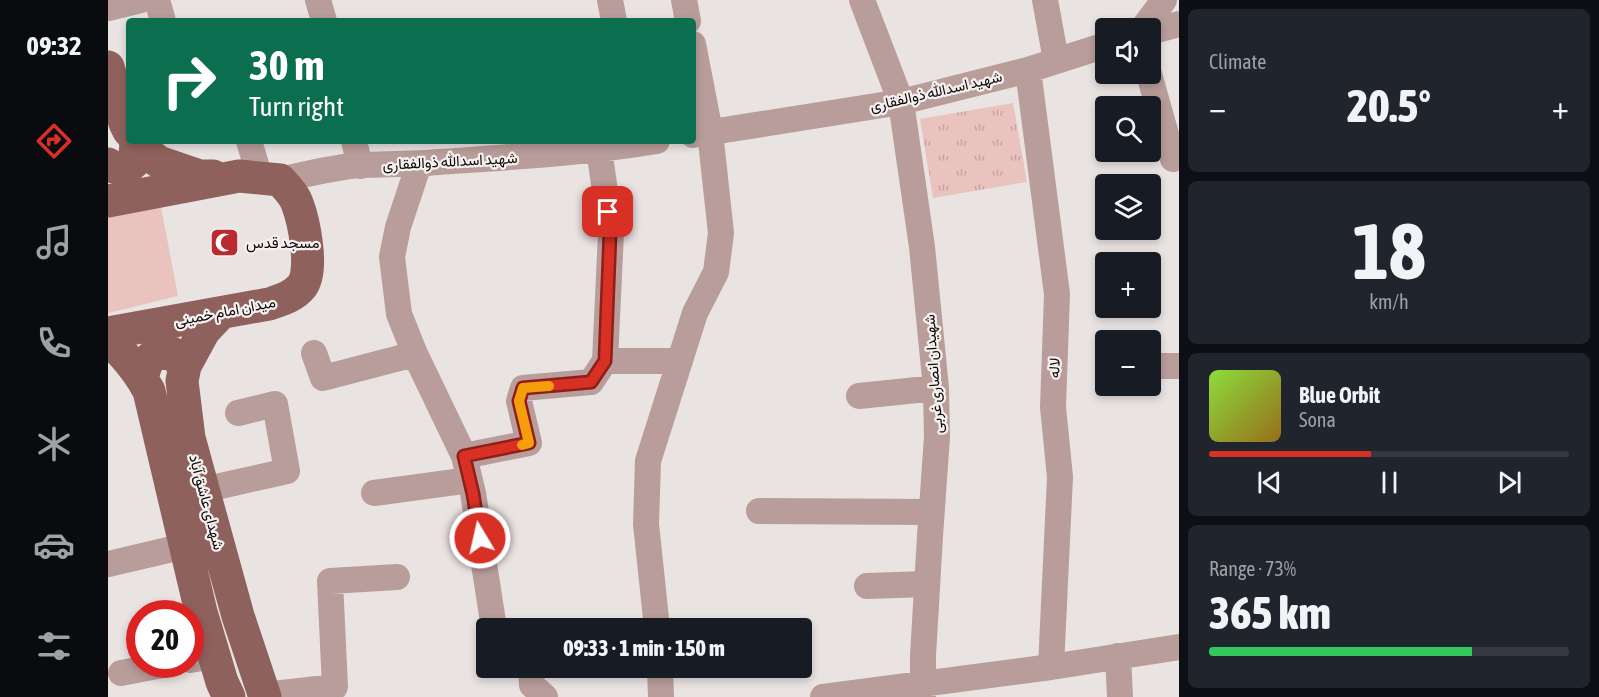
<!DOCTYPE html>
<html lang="en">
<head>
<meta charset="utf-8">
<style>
	body { margin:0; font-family:"Asap Condensed",Vazirmatn,sans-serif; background:#20242c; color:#f1f3f6; height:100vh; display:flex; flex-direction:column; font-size:22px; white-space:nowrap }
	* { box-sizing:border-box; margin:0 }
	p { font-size:20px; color:#9ea1a6 }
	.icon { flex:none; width:33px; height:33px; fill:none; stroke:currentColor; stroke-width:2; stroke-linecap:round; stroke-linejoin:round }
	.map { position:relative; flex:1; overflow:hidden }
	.drawer { display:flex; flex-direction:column; gap:9px; padding:9px; background:#0d0f14; width:420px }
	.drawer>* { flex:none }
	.guide { position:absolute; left:18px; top:18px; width:570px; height:126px; border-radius:6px; box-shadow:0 3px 9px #0003; background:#0b6e4f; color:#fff; overflow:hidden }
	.buttons { position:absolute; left:987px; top:18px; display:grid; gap:12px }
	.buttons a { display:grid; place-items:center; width:66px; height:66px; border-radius:6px; background:#171b24; box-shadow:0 3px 9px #0003; font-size:30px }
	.speed { position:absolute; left:18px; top:600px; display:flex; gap:12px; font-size:30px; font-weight:700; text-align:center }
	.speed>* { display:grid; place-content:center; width:78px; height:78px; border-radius:50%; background:#171b24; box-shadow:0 3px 9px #0003; line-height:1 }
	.speed .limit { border:9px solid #d22; background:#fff; color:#111 }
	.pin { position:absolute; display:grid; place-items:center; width:51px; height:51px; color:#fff; margin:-26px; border-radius:12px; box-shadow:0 3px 9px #0006 }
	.me { position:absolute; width:66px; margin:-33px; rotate:351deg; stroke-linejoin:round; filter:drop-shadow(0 0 4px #0008) }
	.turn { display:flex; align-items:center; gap:21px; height:126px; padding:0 24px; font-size:27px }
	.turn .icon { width:78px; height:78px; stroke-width:2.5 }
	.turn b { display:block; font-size:42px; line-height:51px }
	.big { font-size:45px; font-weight:800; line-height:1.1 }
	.drawer .card { flex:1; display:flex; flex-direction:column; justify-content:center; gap:9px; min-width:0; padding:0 21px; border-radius:9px; background:#20242c }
	.drawer .dial { align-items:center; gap:0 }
	.dial b { font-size:78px; line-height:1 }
	.song { display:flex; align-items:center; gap:18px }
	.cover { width:72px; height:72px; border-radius:9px; background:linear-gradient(135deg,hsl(90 70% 55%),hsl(40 70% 35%)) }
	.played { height:6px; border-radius:3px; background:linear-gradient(90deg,#d93025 45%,#363941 45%) }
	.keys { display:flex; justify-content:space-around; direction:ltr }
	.heat { display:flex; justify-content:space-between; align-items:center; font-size:33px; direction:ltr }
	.charge { height:9px; border-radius:4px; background:linear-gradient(90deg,#34c759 73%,#363941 0) }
	.trip { position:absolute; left:368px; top:618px; width:336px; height:60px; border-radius:6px; background:#171b24; box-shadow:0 3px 9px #0003; font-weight:800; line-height:60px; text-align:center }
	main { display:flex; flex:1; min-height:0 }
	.tabs { display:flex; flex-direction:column; width:108px; justify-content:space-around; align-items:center; background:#090b0e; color:#9ea1a6 }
	.tabs .icon { width:42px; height:42px }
	.tabs .active { color:#d93025 }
	.tabs b { font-size:27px; color:#f1f3f6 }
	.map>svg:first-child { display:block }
	.grass { fill:#eac2be }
	.park { fill:url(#park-tufts) }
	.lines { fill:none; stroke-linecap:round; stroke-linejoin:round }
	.minor { stroke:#b89d9a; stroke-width:26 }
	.major { stroke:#8f615d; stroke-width:33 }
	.route-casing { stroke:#8d1f18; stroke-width:15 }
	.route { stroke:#d93025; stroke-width:10 }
	.slow { stroke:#f59e0b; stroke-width:10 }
	.labels { text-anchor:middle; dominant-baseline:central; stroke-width:4.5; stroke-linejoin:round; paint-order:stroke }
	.street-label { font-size:15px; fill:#0d0b0b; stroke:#f6f0ef }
	.poi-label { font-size:15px; fill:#0d0b0b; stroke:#f6f0ef; text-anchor:start }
</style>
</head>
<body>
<main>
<nav class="tabs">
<b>09:32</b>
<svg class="icon active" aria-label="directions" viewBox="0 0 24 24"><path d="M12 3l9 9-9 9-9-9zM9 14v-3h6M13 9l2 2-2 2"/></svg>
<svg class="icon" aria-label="music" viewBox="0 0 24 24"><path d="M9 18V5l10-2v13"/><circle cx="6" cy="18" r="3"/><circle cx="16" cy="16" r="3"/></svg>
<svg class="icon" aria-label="phone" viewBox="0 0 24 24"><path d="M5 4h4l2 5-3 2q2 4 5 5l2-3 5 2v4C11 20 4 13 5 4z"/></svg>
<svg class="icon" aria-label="climate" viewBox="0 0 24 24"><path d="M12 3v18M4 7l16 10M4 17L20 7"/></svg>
<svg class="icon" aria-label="car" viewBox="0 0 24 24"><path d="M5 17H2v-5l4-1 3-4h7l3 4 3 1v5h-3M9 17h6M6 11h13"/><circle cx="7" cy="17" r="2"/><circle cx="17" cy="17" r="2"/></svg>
<svg class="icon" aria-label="filters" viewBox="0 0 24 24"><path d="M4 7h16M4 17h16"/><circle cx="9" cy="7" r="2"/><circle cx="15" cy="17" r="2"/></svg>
</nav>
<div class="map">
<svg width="1071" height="697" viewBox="0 0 1071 697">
	<defs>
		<pattern id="park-tufts" width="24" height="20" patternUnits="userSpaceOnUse" patternTransform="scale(1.5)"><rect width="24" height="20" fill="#eac2be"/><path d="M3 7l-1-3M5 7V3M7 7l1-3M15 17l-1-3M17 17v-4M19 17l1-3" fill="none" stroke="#c8a5a2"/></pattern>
	</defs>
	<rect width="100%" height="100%" fill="#e9e3e2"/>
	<path class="grass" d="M53 207 70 296 0 313V217Z"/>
	<path class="park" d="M905 103 919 182 825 198 812 119Z"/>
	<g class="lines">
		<path class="minor" d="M49 0 55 21
			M210 0 216 21
			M502 0 506 21
			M576 0 580 21
			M754 0 793 102 814 247 828 388 829 437 822 536 815 656V697
			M937 0 948 60
			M0 8 33 0
			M1035 28 1056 0
			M1042 32 1071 24
			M920 70 949 294 945 407 952 477 943 667
			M1041 74 1065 159
			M585 135 793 102 920 70 998 45
			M141 141 152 178
			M246 141 252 166
			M491 149 503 233 497 361
			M311 164 290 227 284 257 291 314 307 354 356 456 365 493 386 628
			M172 180C199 174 226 167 253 165 279 164 305 164 331 162 404 157 477 153 549 141
			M206 353 215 378 307 354
			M1045 366H1071
			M751 396 828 388
			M356 456 421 443 411 401 415 388 483 382 497 361H572
			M95 490 179 471 167 404 130 413
			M266 493 362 480
			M651 511 823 512
			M0 564 77 546
			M759 586 819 584
			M549 628 538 524 540 461 587 313 608 272 613 233 602 132 585 44
			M1010 656 1012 697
			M82 660 106 656
			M552 668 553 697
			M423 669 424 685 437 697
			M13 673 60 664
			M156 695 227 687 222 581 289 577
			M715 697 943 667 1071 647"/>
		<path class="major" d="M0 67 17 123 21 131
			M27 141 28 145 51 162 92 176H105
			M0 164 2 166 16 170 26 162 28 145
			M0 201 131 176 172 180C178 187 186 194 189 203 196 221 206 270 194 286 185 297 173 300 161 304L0 333
			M113 313 96 331 77 366 74 381 81 438 130 616 157 697
			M0 339C16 354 31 372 41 391L93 612 114 682 121 697
			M34 378C40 357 42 353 64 353L77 366"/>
	</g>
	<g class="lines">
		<defs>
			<path id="route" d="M372 538 365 494 356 456 421 443 411 401 415 388 483 382 497 361 502 233 500 212"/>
		</defs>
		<use href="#route" class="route-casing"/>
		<use href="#route" class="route"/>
		<path class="slow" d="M414 445 421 443 411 401 415 388 441 386"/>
	</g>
	<defs>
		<symbol id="mosque-square" viewBox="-11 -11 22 22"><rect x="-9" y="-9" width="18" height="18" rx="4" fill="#ba2a31" stroke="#f6f0ef"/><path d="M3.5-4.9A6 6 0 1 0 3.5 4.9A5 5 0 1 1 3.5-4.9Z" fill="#fff"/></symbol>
	</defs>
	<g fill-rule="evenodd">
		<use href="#mosque-square" x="100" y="226" width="33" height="33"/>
	</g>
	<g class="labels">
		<g class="street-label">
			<text transform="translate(828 91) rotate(-13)">شهید اسدالله ذوالفقاری</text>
			<text transform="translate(342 161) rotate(-3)">شهید اسدالله ذوالفقاری</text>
			<text transform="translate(117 311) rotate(-11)">میدان امام خمینی</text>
			<text transform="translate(946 368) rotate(-87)">لاله</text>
			<text transform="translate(825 374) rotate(-94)">شهیدان انصاری غربی</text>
			<text transform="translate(99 502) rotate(75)">شهدای عاشق آباد</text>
		</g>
		<g class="poi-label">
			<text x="138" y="242">مسجد قدس</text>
		</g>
	</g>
</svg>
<div class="buttons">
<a><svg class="icon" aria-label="sound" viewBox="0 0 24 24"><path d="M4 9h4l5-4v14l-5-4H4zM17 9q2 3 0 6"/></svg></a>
<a><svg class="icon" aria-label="search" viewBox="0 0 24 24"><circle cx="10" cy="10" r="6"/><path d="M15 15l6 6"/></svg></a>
<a><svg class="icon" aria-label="layers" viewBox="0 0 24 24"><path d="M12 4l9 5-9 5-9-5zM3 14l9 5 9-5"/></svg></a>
<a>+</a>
<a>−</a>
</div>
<div class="speed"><div class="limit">20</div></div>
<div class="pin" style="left:500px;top:212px;background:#d93025"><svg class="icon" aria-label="arrive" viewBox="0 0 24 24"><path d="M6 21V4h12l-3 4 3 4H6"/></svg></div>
<svg class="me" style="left:372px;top:538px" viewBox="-20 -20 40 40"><circle r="17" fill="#d93025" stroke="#fff" stroke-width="3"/><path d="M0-11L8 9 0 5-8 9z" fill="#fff"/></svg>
<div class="trip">09:33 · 1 min · 150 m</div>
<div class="guide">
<div class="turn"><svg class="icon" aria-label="right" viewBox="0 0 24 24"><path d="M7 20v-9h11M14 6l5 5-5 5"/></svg><div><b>30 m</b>Turn right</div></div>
</div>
</div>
<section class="drawer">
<div class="card"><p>Climate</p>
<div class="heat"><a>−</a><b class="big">20.5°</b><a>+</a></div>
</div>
<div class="card dial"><b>18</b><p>km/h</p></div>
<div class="card">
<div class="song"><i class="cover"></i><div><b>Blue Orbit</b><p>Sona</p></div></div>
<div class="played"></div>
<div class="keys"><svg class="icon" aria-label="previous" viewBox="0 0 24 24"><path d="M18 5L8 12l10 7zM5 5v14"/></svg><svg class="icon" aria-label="pause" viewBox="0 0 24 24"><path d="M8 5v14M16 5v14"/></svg><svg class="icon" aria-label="next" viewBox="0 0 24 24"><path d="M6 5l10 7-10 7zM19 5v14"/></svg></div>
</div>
<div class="card"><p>Range · 73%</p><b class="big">365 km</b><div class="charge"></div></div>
</section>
</main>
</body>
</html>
